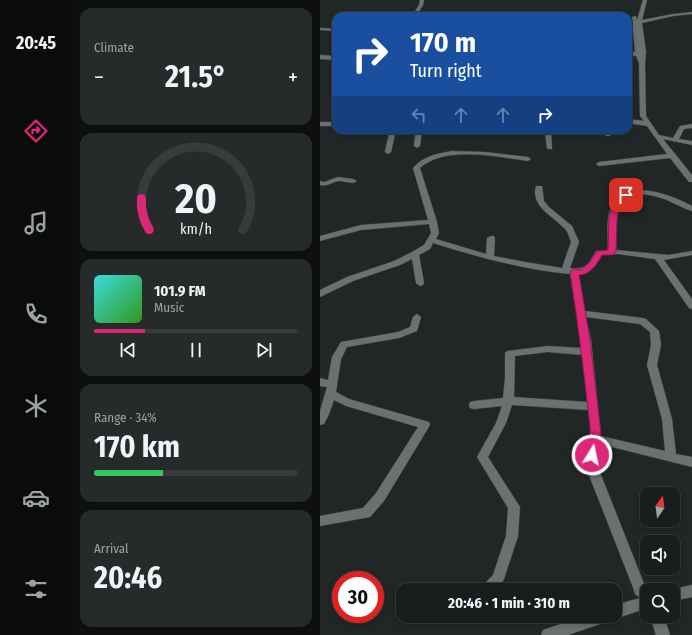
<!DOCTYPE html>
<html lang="en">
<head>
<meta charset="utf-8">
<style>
	body { margin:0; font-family:"Fira Sans Condensed",sans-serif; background:#262a2a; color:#f1f3f6; height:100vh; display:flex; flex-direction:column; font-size:15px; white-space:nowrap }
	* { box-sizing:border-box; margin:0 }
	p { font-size:13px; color:#9fa2a4 }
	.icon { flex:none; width:22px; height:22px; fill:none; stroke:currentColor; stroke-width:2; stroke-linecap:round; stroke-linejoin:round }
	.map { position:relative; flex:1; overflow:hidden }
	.details { display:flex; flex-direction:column; gap:8px; padding:8px; background:#0e1010; width:248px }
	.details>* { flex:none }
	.guide { position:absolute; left:12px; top:12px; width:300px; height:122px; border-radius:12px; box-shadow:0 2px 6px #0003,0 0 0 1px #373b3b; background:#1a4fa0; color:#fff; overflow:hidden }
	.needle { width:26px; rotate:14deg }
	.controls { position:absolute; left:320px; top:487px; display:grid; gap:8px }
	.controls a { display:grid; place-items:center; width:40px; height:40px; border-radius:8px; background:#191d1d; box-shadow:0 2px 6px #0003,0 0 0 1px #373b3b; font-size:20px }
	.speed { position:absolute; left:12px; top:571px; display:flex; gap:8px; font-size:20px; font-weight:700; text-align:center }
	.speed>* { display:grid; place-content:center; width:52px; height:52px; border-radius:50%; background:#191d1d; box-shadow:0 2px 6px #0003,0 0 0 1px #373b3b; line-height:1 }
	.speed .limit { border:6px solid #d22; background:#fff; color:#111 }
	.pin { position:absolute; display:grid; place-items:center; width:34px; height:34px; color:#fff; margin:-17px; border-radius:8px; box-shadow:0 2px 6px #0006 }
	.me { position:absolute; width:44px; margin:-22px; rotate:10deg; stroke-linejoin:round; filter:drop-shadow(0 0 3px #0008) }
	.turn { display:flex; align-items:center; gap:14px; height:84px; padding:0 12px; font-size:18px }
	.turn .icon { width:52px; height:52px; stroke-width:2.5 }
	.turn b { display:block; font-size:28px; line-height:34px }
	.lanes { display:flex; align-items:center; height:38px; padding:0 12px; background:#0003; justify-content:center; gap:20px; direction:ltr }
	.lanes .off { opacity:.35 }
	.big { font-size:30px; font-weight:700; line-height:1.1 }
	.details .tile { flex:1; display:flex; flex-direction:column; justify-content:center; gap:6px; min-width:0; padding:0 14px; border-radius:12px; background:#262a2a }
	.details .dial { align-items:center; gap:0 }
	.dial svg { height:104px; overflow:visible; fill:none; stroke:#373b3b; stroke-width:7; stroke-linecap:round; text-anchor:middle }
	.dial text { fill:#f1f3f6; stroke:none }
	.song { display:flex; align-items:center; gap:12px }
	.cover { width:48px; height:48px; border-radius:6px; background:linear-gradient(135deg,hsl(180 70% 55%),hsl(110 70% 35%)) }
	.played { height:4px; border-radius:2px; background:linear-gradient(90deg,#db2777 25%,#373b3b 25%) }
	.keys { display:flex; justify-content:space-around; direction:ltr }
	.heat { display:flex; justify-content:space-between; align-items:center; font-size:22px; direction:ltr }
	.charge { height:6px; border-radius:3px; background:linear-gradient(90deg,#34c759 34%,#373b3b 0) }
	.trip { position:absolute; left:76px; top:583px; width:226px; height:40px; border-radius:12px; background:#191d1d; box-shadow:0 2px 6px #0003,0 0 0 1px #373b3b; font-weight:700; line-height:40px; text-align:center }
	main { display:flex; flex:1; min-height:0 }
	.tab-bar { display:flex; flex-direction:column; width:72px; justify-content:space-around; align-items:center; background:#0a0c0c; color:#9fa2a4 }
	.tab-bar .icon { width:28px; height:28px }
	.tab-bar .selected { color:#db2777 }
	.tab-bar b { font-size:18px; color:#f1f3f6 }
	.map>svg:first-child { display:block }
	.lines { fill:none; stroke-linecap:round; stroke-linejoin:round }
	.minor-casing { stroke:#3f4444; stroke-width:1 }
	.minor { fill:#6a7170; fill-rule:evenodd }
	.route { fill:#db2777; stroke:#8e194d }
</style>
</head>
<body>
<main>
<nav class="tab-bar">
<b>20:45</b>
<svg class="icon selected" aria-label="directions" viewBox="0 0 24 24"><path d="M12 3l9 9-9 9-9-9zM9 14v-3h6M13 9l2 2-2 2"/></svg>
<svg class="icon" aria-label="music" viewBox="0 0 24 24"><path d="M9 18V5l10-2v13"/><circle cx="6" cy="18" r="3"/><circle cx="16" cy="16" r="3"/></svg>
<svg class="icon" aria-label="phone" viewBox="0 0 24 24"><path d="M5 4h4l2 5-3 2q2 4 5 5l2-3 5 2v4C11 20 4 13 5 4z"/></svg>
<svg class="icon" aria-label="climate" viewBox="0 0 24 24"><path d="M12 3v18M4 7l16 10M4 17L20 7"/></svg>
<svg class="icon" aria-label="car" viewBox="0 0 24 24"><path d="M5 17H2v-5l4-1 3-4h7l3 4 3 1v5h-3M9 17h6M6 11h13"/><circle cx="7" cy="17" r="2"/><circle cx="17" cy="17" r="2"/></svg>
<svg class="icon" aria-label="filters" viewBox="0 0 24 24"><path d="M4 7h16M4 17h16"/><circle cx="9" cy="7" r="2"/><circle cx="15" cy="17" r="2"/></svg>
</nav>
<section class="details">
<div class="tile"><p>Climate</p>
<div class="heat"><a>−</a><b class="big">21.5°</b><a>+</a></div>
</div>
<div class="tile dial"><svg viewBox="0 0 100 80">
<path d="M14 69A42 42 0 1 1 86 69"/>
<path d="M14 69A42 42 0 0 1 8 45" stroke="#db2777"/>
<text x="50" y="56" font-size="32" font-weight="700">20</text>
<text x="50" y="72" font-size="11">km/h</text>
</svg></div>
<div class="tile">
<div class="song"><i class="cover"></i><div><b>101.9 FM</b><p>Music</p></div></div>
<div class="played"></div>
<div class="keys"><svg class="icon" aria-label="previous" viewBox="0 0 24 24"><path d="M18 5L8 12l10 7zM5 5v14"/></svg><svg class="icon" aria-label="pause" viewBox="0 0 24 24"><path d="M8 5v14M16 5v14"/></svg><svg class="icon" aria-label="next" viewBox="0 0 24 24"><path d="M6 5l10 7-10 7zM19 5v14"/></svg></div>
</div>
<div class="tile"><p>Range · 34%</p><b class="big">170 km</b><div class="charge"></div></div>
<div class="tile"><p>Arrival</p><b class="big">20:46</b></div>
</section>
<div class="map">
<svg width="372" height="635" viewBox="0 0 372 635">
	<rect width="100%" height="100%" fill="#212727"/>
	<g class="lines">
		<defs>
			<path id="minor" d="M100 0H104L103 5 96 16H92L99 5Z
				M323 0H327L322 20 353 14 372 12V14L353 16 322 23 326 52 325 63 326 116 339 135 353 138 360 126 372 124V128L364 129 359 139 372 141V145L343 139 372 175V182H369L350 158 279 166 276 164 279 162 347 154 327 126 308 123V119L324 121 320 116 319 63 316 56 308 55V51L315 52 312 17 316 16 317 20Z
				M0 28 16 29V31L0 30Z
				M0 55 16 56V60L0 59Z
				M0 122H16V126H0Z
				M70 130H76L71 152 68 154 65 152Z
				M96 130H102L100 146 97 148 94 146Z
				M225 130H231L232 149H228L227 148Z
				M289 130H295L290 136H286L285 135Z
				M132 151 165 152 208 157 211 159 208 161C177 157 125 145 100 168L117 222 119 233 116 239 166 254 167 238 171 236H174L175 238 174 256 205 262 242 268 251 242C249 237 248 231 244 228 233 216 210 206 216 186H222L224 201 229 207 252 226 259 242 250 268C267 270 268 264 276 251L288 250C288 237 286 223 290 210 304 176 349 194 372 206V211C361 208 352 201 341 198 295 183 295 216 296 250L348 255 372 251V255L344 260 372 299V309L369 308 335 259 298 254 282 255C277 264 270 275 259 274L265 311 323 318 326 319 339 331 341 345 337 365 352 419 356 454 372 457V467L280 444 277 465 325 586 330 590H327V608L295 619 290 617 289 621 248 635H221L223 630 264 616H295V605L320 598 315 594 314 590 265 465 271 434 268 410 192 405 186 423 168 457 200 507 198 536 184 579 182 583 176 590H161L162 586 173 575 186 536 188 508 157 457 176 423 182 406 154 409 150 408 149 405 150 402 154 401 183 398 185 378V353L187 351 228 346 262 348 250 274C204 270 158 257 113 243L110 249 99 255 104 283 103 285 100 286 96 283 92 259 80 265 33 281 0 297V290L27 277 74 261 92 252 104 245 111 233 109 224 41 230 0 241V236L41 225 108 220 93 168C103 156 116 154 132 151ZM266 317 320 324 330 332 331 345 327 365 342 419 345 451 281 436 271 340ZM228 352 263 355 267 402 194 397 195 356Z
				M18 177 33 179 37 181C32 185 26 181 20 181 13 181 8 187 0 185V181L4 182Z
				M97 314 101 317 97 331 79 338 27 347 21 359 16 392 29 399 109 422 110 425 64 501 50 517 0 526V516L43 508 56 493 98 427 26 406 14 400 9 414 4 424 0 425V411L7 387 0 386V378L8 380 12 357 21 342 78 332 90 327 93 317Z
				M372 585V597L353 601V590H350Z
				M330 616H344L350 635H336Z"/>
		</defs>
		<use href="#minor" class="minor-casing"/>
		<use href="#minor" class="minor"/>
	</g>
	<path class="route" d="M306 193 310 195 299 207 297 219 296 252 292 255H282C277 264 270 275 259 275L270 340 281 434 276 458 272 459 268 458C266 452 271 434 270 425 264 374 258 323 250 272L254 269 261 270 270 262 277 251 288 250 289 219 292 206 303 194Z"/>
</svg>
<div class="controls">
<a><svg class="needle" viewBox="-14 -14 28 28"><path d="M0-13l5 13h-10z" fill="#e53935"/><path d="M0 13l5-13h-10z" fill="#9fa2a4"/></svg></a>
<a><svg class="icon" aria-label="sound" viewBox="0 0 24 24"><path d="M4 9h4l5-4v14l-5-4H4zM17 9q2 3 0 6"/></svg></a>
<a><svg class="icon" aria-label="search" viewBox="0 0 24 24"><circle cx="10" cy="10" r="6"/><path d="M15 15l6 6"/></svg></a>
</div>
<div class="speed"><div class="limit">30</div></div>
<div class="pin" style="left:306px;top:195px;background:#d93025"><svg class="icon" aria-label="arrive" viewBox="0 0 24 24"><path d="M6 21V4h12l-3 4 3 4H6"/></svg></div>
<svg class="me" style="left:272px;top:455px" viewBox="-20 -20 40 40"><circle r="17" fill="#db2777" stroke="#fff" stroke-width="3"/><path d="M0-11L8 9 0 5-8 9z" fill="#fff"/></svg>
<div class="trip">20:46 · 1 min · 310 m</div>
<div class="guide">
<div class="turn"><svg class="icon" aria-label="right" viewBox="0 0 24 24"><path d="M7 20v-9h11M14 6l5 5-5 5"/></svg><div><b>170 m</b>Turn right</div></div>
<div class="lanes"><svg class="icon off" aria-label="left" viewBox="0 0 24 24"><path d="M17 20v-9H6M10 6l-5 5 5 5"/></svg><svg class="icon off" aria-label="ahead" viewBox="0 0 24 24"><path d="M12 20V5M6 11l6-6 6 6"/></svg><svg class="icon off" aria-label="ahead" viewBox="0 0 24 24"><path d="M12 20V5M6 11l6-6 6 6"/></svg><svg class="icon" aria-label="right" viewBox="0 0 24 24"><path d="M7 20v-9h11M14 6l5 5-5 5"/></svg></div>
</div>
</div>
</main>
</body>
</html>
